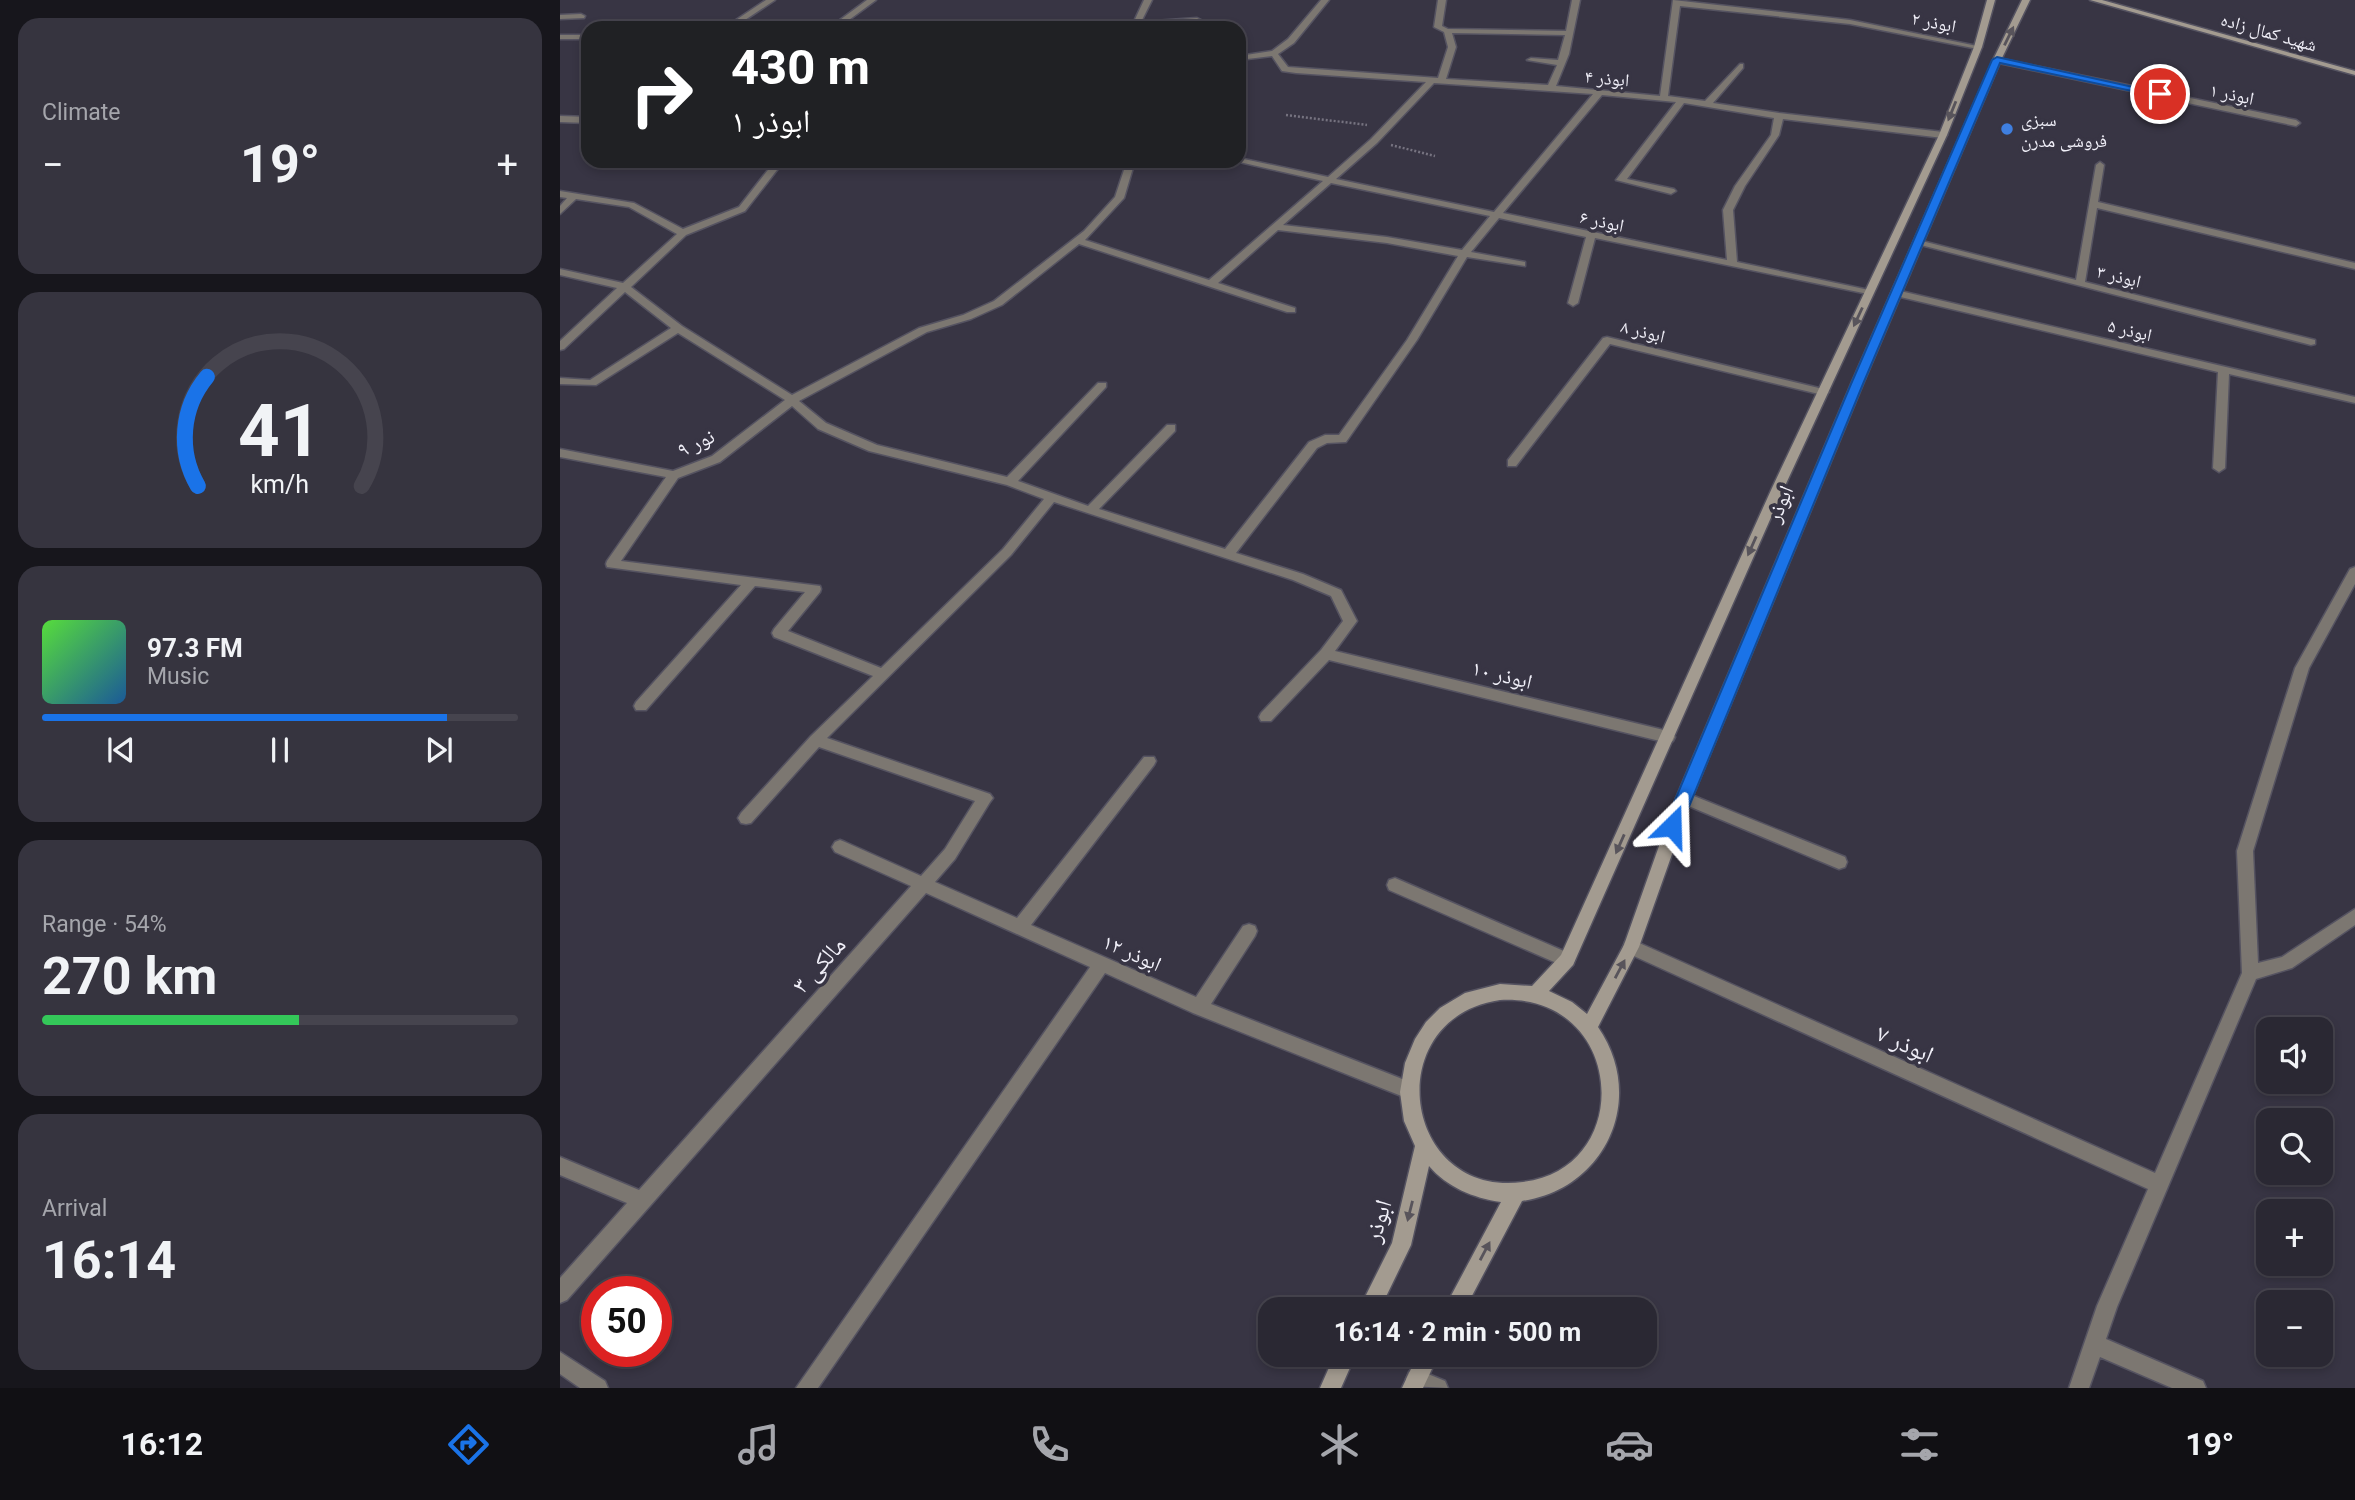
<!DOCTYPE html>
<html lang="en">
<head>
<meta charset="utf-8">
<style>
	body { margin:0; font-family:Roboto,"Noto Naskh Arabic",sans-serif; background:#36343f; color:#f1f3f6; height:100vh; display:flex; flex-direction:column; font-size:26px; white-space:nowrap }
	* { box-sizing:border-box; margin:0 }
	p { font-size:23px; color:#a5a6ac }
	.icon { flex:none; width:38px; height:38px; fill:none; stroke:currentColor; stroke-width:2; stroke-linecap:round; stroke-linejoin:round }
	.map { position:relative; flex:1; overflow:hidden }
	.drawer { display:flex; flex-direction:column; gap:18px; padding:18px; background:#17161c; width:560px }
	.drawer>* { flex:none }
	.banner { position:absolute; left:21px; top:21px; width:665px; height:147px; border-radius:21px; box-shadow:0 4px 10px #0003,0 0 0 2px #46444e; background:#202124; color:#fff; overflow:hidden }
	.fabs { position:absolute; left:1696px; top:1017px; display:grid; gap:14px }
	.fabs a { display:grid; place-items:center; width:77px; height:77px; border-radius:14px; background:#2a2833; box-shadow:0 4px 10px #0003,0 0 0 2px #46444e; font-size:35px }
	.speed { position:absolute; left:21px; top:1276px; display:flex; gap:14px; font-size:35px; font-weight:700; text-align:center }
	.speed>* { display:grid; place-content:center; width:91px; height:91px; border-radius:50%; background:#2a2833; box-shadow:0 4px 10px #0003,0 0 0 2px #46444e; line-height:1 }
	.speed .limit { border:10px solid #d22; background:#fff; color:#111 }
	.pin { position:absolute; display:grid; place-items:center; width:60px; height:60px; color:#fff; margin:-30px; border:4px solid #fff; border-radius:50%; box-shadow:0 2px 7px #0007 }
	.me { position:absolute; width:77px; margin:-38px; rotate:22deg; stroke-linejoin:round; filter:drop-shadow(0 0 5px #0008) }
	.turn { display:flex; align-items:center; gap:24px; height:147px; padding:0 35px; font-size:32px }
	.turn .icon { width:91px; height:91px; stroke-width:2.5 }
	.turn b { display:block; font-size:49px; line-height:60px }
	.big { font-size:52px; font-weight:700; line-height:1.1 }
	.drawer .card { flex:1; display:flex; flex-direction:column; justify-content:center; gap:10px; min-width:0; padding:0 24px; border-radius:21px; background:#36343f }
	.drawer .dial { align-items:center; gap:0 }
	.dial svg { height:182px; overflow:visible; fill:none; stroke:#46444e; stroke-width:7; stroke-linecap:round; text-anchor:middle }
	.dial text { fill:#f1f3f6; stroke:none }
	.song { display:flex; align-items:center; gap:21px }
	.cover { width:84px; height:84px; border-radius:10px; background:linear-gradient(135deg,hsl(110 70% 55%),hsl(210 70% 35%)) }
	.played { height:7px; border-radius:4px; background:linear-gradient(90deg,#1a73e8 85%,#46444e 85%) }
	.keys { display:flex; justify-content:space-around; direction:ltr }
	.heat { display:flex; justify-content:space-between; align-items:center; font-size:38px; direction:ltr }
	.charge { height:10px; border-radius:5px; background:linear-gradient(90deg,#34c759 54%,#46444e 0) }
	.trip { position:absolute; left:698px; top:1297px; width:399px; height:70px; border-radius:21px; background:#2a2833; box-shadow:0 4px 10px #0003,0 0 0 2px #46444e; font-weight:700; line-height:70px; text-align:center }
	.dock { display:flex; height:112px; justify-content:space-around; align-items:center; background:#111014; color:#a5a6ac }
	.dock .icon { width:49px; height:49px }
	.dock .active { color:#1a73e8 }
	.dock b { font-size:32px; color:#f1f3f6 }
	main { display:flex; flex:1; min-height:0 }
	.map>svg:first-child { display:block }
	.lines { fill:none; stroke-linecap:round; stroke-linejoin:round }
	.street-casing { stroke:#555361; stroke-width:3 }
	.secondary-casing { stroke:#555361; stroke-width:3 }
	.path { stroke:#767380; stroke-width:2.5; stroke-dasharray:2 2; stroke-linecap:butt }
	.street { fill:#7c7771; fill-rule:evenodd }
	.secondary { fill:#a39b90; fill-rule:evenodd }
	.oneway { fill:#58545b }
	.route { fill:#1a73e8; stroke:#114b97; stroke-width:2 }
	.shop-dot { fill:#3f7fe0; stroke:#383544; stroke-width:2.5 }
	.labels { text-anchor:middle; dominant-baseline:central; stroke-width:7; stroke-linejoin:round; paint-order:stroke }
	.far-street-label { font-size:18px; fill:#f0eff8; stroke:#383544 }
	.far-poi-label { font-size:18px; fill:#f0eff8; stroke:#383544; text-anchor:start }
	.street-label { font-size:21px; fill:#f0eff8; stroke:#383544 }
	.near-street-label { font-size:24px; fill:#f0eff8; stroke:#383544 }
</style>
</head>
<body>
<main>
<section class="drawer">
<div class="card"><p>Climate</p>
<div class="heat"><a>−</a><b class="big">19°</b><a>+</a></div>
</div>
<div class="card dial"><svg viewBox="0 0 100 80">
<path d="M14 69A42 42 0 1 1 86 69"/>
<path d="M14 69A42 42 0 0 1 18 21" stroke="#1a73e8"/>
<text x="50" y="56" font-size="32" font-weight="700">41</text>
<text x="50" y="72" font-size="11">km/h</text>
</svg></div>
<div class="card">
<div class="song"><i class="cover"></i><div><b>97.3 FM</b><p>Music</p></div></div>
<div class="played"></div>
<div class="keys"><svg class="icon" aria-label="previous" viewBox="0 0 24 24"><path d="M18 5L8 12l10 7zM5 5v14"/></svg><svg class="icon" aria-label="pause" viewBox="0 0 24 24"><path d="M8 5v14M16 5v14"/></svg><svg class="icon" aria-label="next" viewBox="0 0 24 24"><path d="M6 5l10 7-10 7zM19 5v14"/></svg></div>
</div>
<div class="card"><p>Range · 54%</p><b class="big">270 km</b><div class="charge"></div></div>
<div class="card"><p>Arrival</p><b class="big">16:14</b></div>
</section>
<div class="map">
<svg width="1795" height="1388" viewBox="0 0 1795 1388">
	<rect width="100%" height="100%" fill="#383544"/>
	<g class="lines">
		<defs>
			<path id="street" d="M206 0H215L173 28H164Z
				M307 0H316L278 28H269Z
				M584 0H592L581 22 637 18 641 20 637 22 571 28Z
				M761 0H769L734 43 718 54 728 67 878 78 888 47 884 32 874 27 878 0H886L882 26 888 29 1006 31 1012 0H1020L1009 54 996 86 1100 96 1113 0 1290 20 1422 47 1418 49 1290 24 1120 6 1108 96 1145 101 1180 64H1183V68L1153 103 1219 113 1383 132 1387 135 1383 138 1223 119 1219 135 1185 186 1173 210 1177 262 1309 290 1313 291V295L1035 238 1018 303 1013 306 1008 303 1026 237 939 218 911 252 965 262V266L907 257 857 340 786 442 767 443 757 448 676 553 743 574 781 590 797 621 775 651 1108 731 1113 733 1115 737 1113 741 1108 743 769 660 711 721H701L699 717 701 713 761 650 783 621 771 596 733 580 494 502 451 555 267 738 430 794 433 798 430 802 395 859 375 882 457 918 584 757H594L596 761 594 765 471 925 636 997 683 926 689 924 695 926 697 931 695 936 651 1004 855 1084 858 1090 855 1096 849 1099 633 1013 545 973 258 1388H236L530 967 366 893 7 1300 0 1303V1278L67 1203 0 1175V1157L79 1190 351 886 275 852 272 847 275 842 280 840 285 842 361 876 385 849 415 801 259 747 191 823 186 824 181 823 178 818 181 813 251 736 313 676 214 637 212 633 214 629 245 592 195 586 86 710H76L74 706 76 702 181 585 47 567 46 564 47 561 106 477 0 457V449L113 471 152 456 225 400 118 333 36 385 0 384V378L30 380 111 328 65 292 4 349 0 350V341L57 288 0 275V269L63 283 117 234 69 207 16 199 0 214V206L7 198 0 197V191L74 203 123 229 179 207 215 161H224L185 211 126 235 71 287 122 326 232 395 359 328 403 315 434 301 524 231 555 197 567 161H575L564 198 525 240 649 280 763 181 675 161H679V158L768 177 811 139 866 82 736 73 722 71 712 56 679 60V56L712 51 728 39ZM892 33 1005 35 998 60 971 58 967 60 997 65 988 85 886 79 896 47ZM874 83 1033 94 934 212 776 179 817 143ZM1042 95 1116 102 1056 180 1111 194 1116 191 1114 189 1067 179 1124 103 1214 118 1211 135 1175 186 1163 210 1167 260 943 213ZM771 183 930 216 902 250 827 237 723 225ZM718 230 827 243 898 256 847 340 779 435H765L749 442 665 549 539 509 615 431V425H607L528 506 458 481 546 387V383H538L447 477 317 445 266 423 239 401 367 332 411 319 442 305 519 244 727 312H735V308L658 283ZM232 406 258 429 309 451 447 485 484 499 443 549 321 668 228 631 260 592 261 589 260 586 61 561 118 478 160 462Z
				M21 14 25 16 24 18 0 19V15Z
				M0 35H28V39H0Z
				M1437 58 1736 120 1740 123 1736 126 1434 62 1433 60Z
				M0 116 28 117V123L0 122Z
				M1540 162 1544 165 1538 202 1795 263V269L1537 208 1525 282 1755 340V344L1751 345 1353 243 1358 240 1516 280 1536 165Z
				M1336 290 1795 397V403L1669 374 1665 468 1659 472 1653 468 1658 372 1332 295V291Z
				M1047 337 1263 389 1269 392 1263 395 1050 344 956 466H948V460L1043 338Z
				M1795 567V584L1749 668 1693 851 1698 963 1722 957 1795 909V925L1732 968 1696 979 1557 1307 1546 1339 1643 1381 1646 1388H1612L1540 1357 1529 1388H1509L1537 1306 1588 1189 1065 952 1063 947 1065 942 1071 940 1077 942 1595 1173 1682 973 1677 851 1735 668 1790 569Z
				M1124 792 1285 857 1287 862 1285 867 1279 869 1119 802 1116 798 1119 794Z
				M835 878 1013 955 1015 960 1013 965 1007 968 1001 965 829 890 827 885 829 880Z
				M0 1352 45 1381 48 1388H20L0 1374Z
				M856 1369 885 1381 888 1388 849 1386 846 1379 849 1372Z"/>
			<path id="secondary" d="M1427 0H1435L1422 47 1387 135 1224 488 1013 965 989 991 1012 1002 1027 1014 1064 945 1116 798 1291 384 1433 60 1462 0H1470L1441 60 1303 384 1132 798 1079 947 1038 1027C1087 1098 1046 1189 962 1201L905 1309H884L941 1202C913 1198 887 1187 869 1166L851 1245 820 1309H799L832 1243 855 1146 844 1121 840 1092 845 1063 855 1039 866 1022 880 1008 905 993 940 984 972 986 1001 955 1212 488 1379 135 1414 47ZM940 1000C1065 993 1077 1168 963 1182 842 1198 818 1018 940 1000Z
				M1530 0H1542L1795 71V75Z
				M775 1354H796L781 1388H760Z
				M858 1354H879L863 1388H842Z"/>
		</defs>
		<use href="#street" class="street-casing"/>
		<use href="#secondary" class="secondary-casing"/>
		<path class="path" d="M726 115 807 125
			M831 145 875 156"/>
		<use href="#street" class="street"/>
		<use href="#secondary" class="secondary"/>
	</g>
	<defs><path id="oneway-solid" d="M-6-.8H1V-3.2L6.5 0L1 3.2V.8H-6Z" transform="scale(1.75)"/></defs>
	<g class="oneway">
		<use href="#oneway-solid" transform="translate(1449 36) rotate(-64)"/>
		<use href="#oneway-solid" transform="translate(1392 111) rotate(112)"/>
		<use href="#oneway-solid" transform="translate(1298 317) rotate(115)"/>
		<use href="#oneway-solid" transform="translate(1192 546) rotate(114)"/>
		<use href="#oneway-solid" transform="translate(1060 844) rotate(114)"/>
		<use href="#oneway-solid" transform="translate(1060 969) rotate(-62)"/>
		<use href="#oneway-solid" transform="translate(850 1211) rotate(104)"/>
		<use href="#oneway-solid" transform="translate(925 1251) rotate(-62)"/>
	</g>
	<path class="route" d="M1437 57 1605 94 1600 97 1440 63 1303 384 1121 826 1118 831 1112 833 1106 831 1104 826 1291 384 1432 60Z"/>
	<circle class="shop-dot" cx="1447" cy="129" r="7"/>
	<g class="labels">
		<g class="far-street-label">
			<text transform="translate(1374 22) rotate(11)">ابوذر ۲</text>
			<text transform="translate(1709 32) rotate(16)">شهید کمال زاده</text>
			<text transform="translate(1047 78) rotate(5)">ابوذر ۴</text>
			<text transform="translate(1672 94) rotate(12)">ابوذر ۱</text>
			<text transform="translate(1042 221) rotate(12)">ابوذر ۶</text>
			<text transform="translate(1559 276) rotate(14)">ابوذر ۳</text>
			<text transform="translate(1570 330) rotate(13)">ابوذر ۵</text>
			<text transform="translate(1083 331) rotate(14)">ابوذر ۸</text>
		</g>
		<g class="far-poi-label">
			<text x="1461" y="119">سبزی<tspan x="1461" dy="21">فروشی مدرن</tspan></text>
		</g>
		<g class="street-label">
			<text transform="translate(136 443) rotate(-26)">نور ۹</text>
			<text transform="translate(1220 504) rotate(-67)">ابوذر</text>
			<text transform="translate(942 675) rotate(14)">ابوذر ۱۰</text>
			<text transform="translate(572 953) rotate(24)">ابوذر ۱۲</text>
		</g>
		<g class="near-street-label">
			<text transform="translate(259 965) rotate(-48)">مالکی ۳</text>
			<text transform="translate(1345 1044) rotate(24)">ابوذر ۷</text>
			<text transform="translate(818 1221) rotate(-73)">ابوذر</text>
		</g>
	</g>
</svg>
<div class="fabs">
<a><svg class="icon" aria-label="sound" viewBox="0 0 24 24"><path d="M4 9h4l5-4v14l-5-4H4zM17 9q2 3 0 6"/></svg></a>
<a><svg class="icon" aria-label="search" viewBox="0 0 24 24"><circle cx="10" cy="10" r="6"/><path d="M15 15l6 6"/></svg></a>
<a>+</a>
<a>−</a>
</div>
<div class="speed"><div class="limit">50</div></div>
<div class="pin" style="left:1600px;top:94px;background:#d93025"><svg class="icon" aria-label="arrive" viewBox="0 0 24 24"><path d="M6 21V4h12l-3 4 3 4H6"/></svg></div>
<svg class="me" style="left:1112px;top:826px" viewBox="-20 -20 40 40"><path d="M0-17L14 15 0 8-14 15z" fill="#1a73e8" stroke="#fff" stroke-width="4"/></svg>
<div class="trip">16:14 · 2 min · 500 m</div>
<div class="banner">
<div class="turn"><svg class="icon" aria-label="right" viewBox="0 0 24 24"><path d="M7 20v-9h11M14 6l5 5-5 5"/></svg><div><b>430 m</b>ابوذر ۱</div></div>
</div>
</div>
</main>
<nav class="dock">
<b>16:12</b>
<svg class="icon active" aria-label="directions" viewBox="0 0 24 24"><path d="M12 3l9 9-9 9-9-9zM9 14v-3h6M13 9l2 2-2 2"/></svg>
<svg class="icon" aria-label="music" viewBox="0 0 24 24"><path d="M9 18V5l10-2v13"/><circle cx="6" cy="18" r="3"/><circle cx="16" cy="16" r="3"/></svg>
<svg class="icon" aria-label="phone" viewBox="0 0 24 24"><path d="M5 4h4l2 5-3 2q2 4 5 5l2-3 5 2v4C11 20 4 13 5 4z"/></svg>
<svg class="icon" aria-label="climate" viewBox="0 0 24 24"><path d="M12 3v18M4 7l16 10M4 17L20 7"/></svg>
<svg class="icon" aria-label="car" viewBox="0 0 24 24"><path d="M5 17H2v-5l4-1 3-4h7l3 4 3 1v5h-3M9 17h6M6 11h13"/><circle cx="7" cy="17" r="2"/><circle cx="17" cy="17" r="2"/></svg>
<svg class="icon" aria-label="filters" viewBox="0 0 24 24"><path d="M4 7h16M4 17h16"/><circle cx="9" cy="7" r="2"/><circle cx="15" cy="17" r="2"/></svg>
<b>19°</b>
</nav>
</body>
</html>
